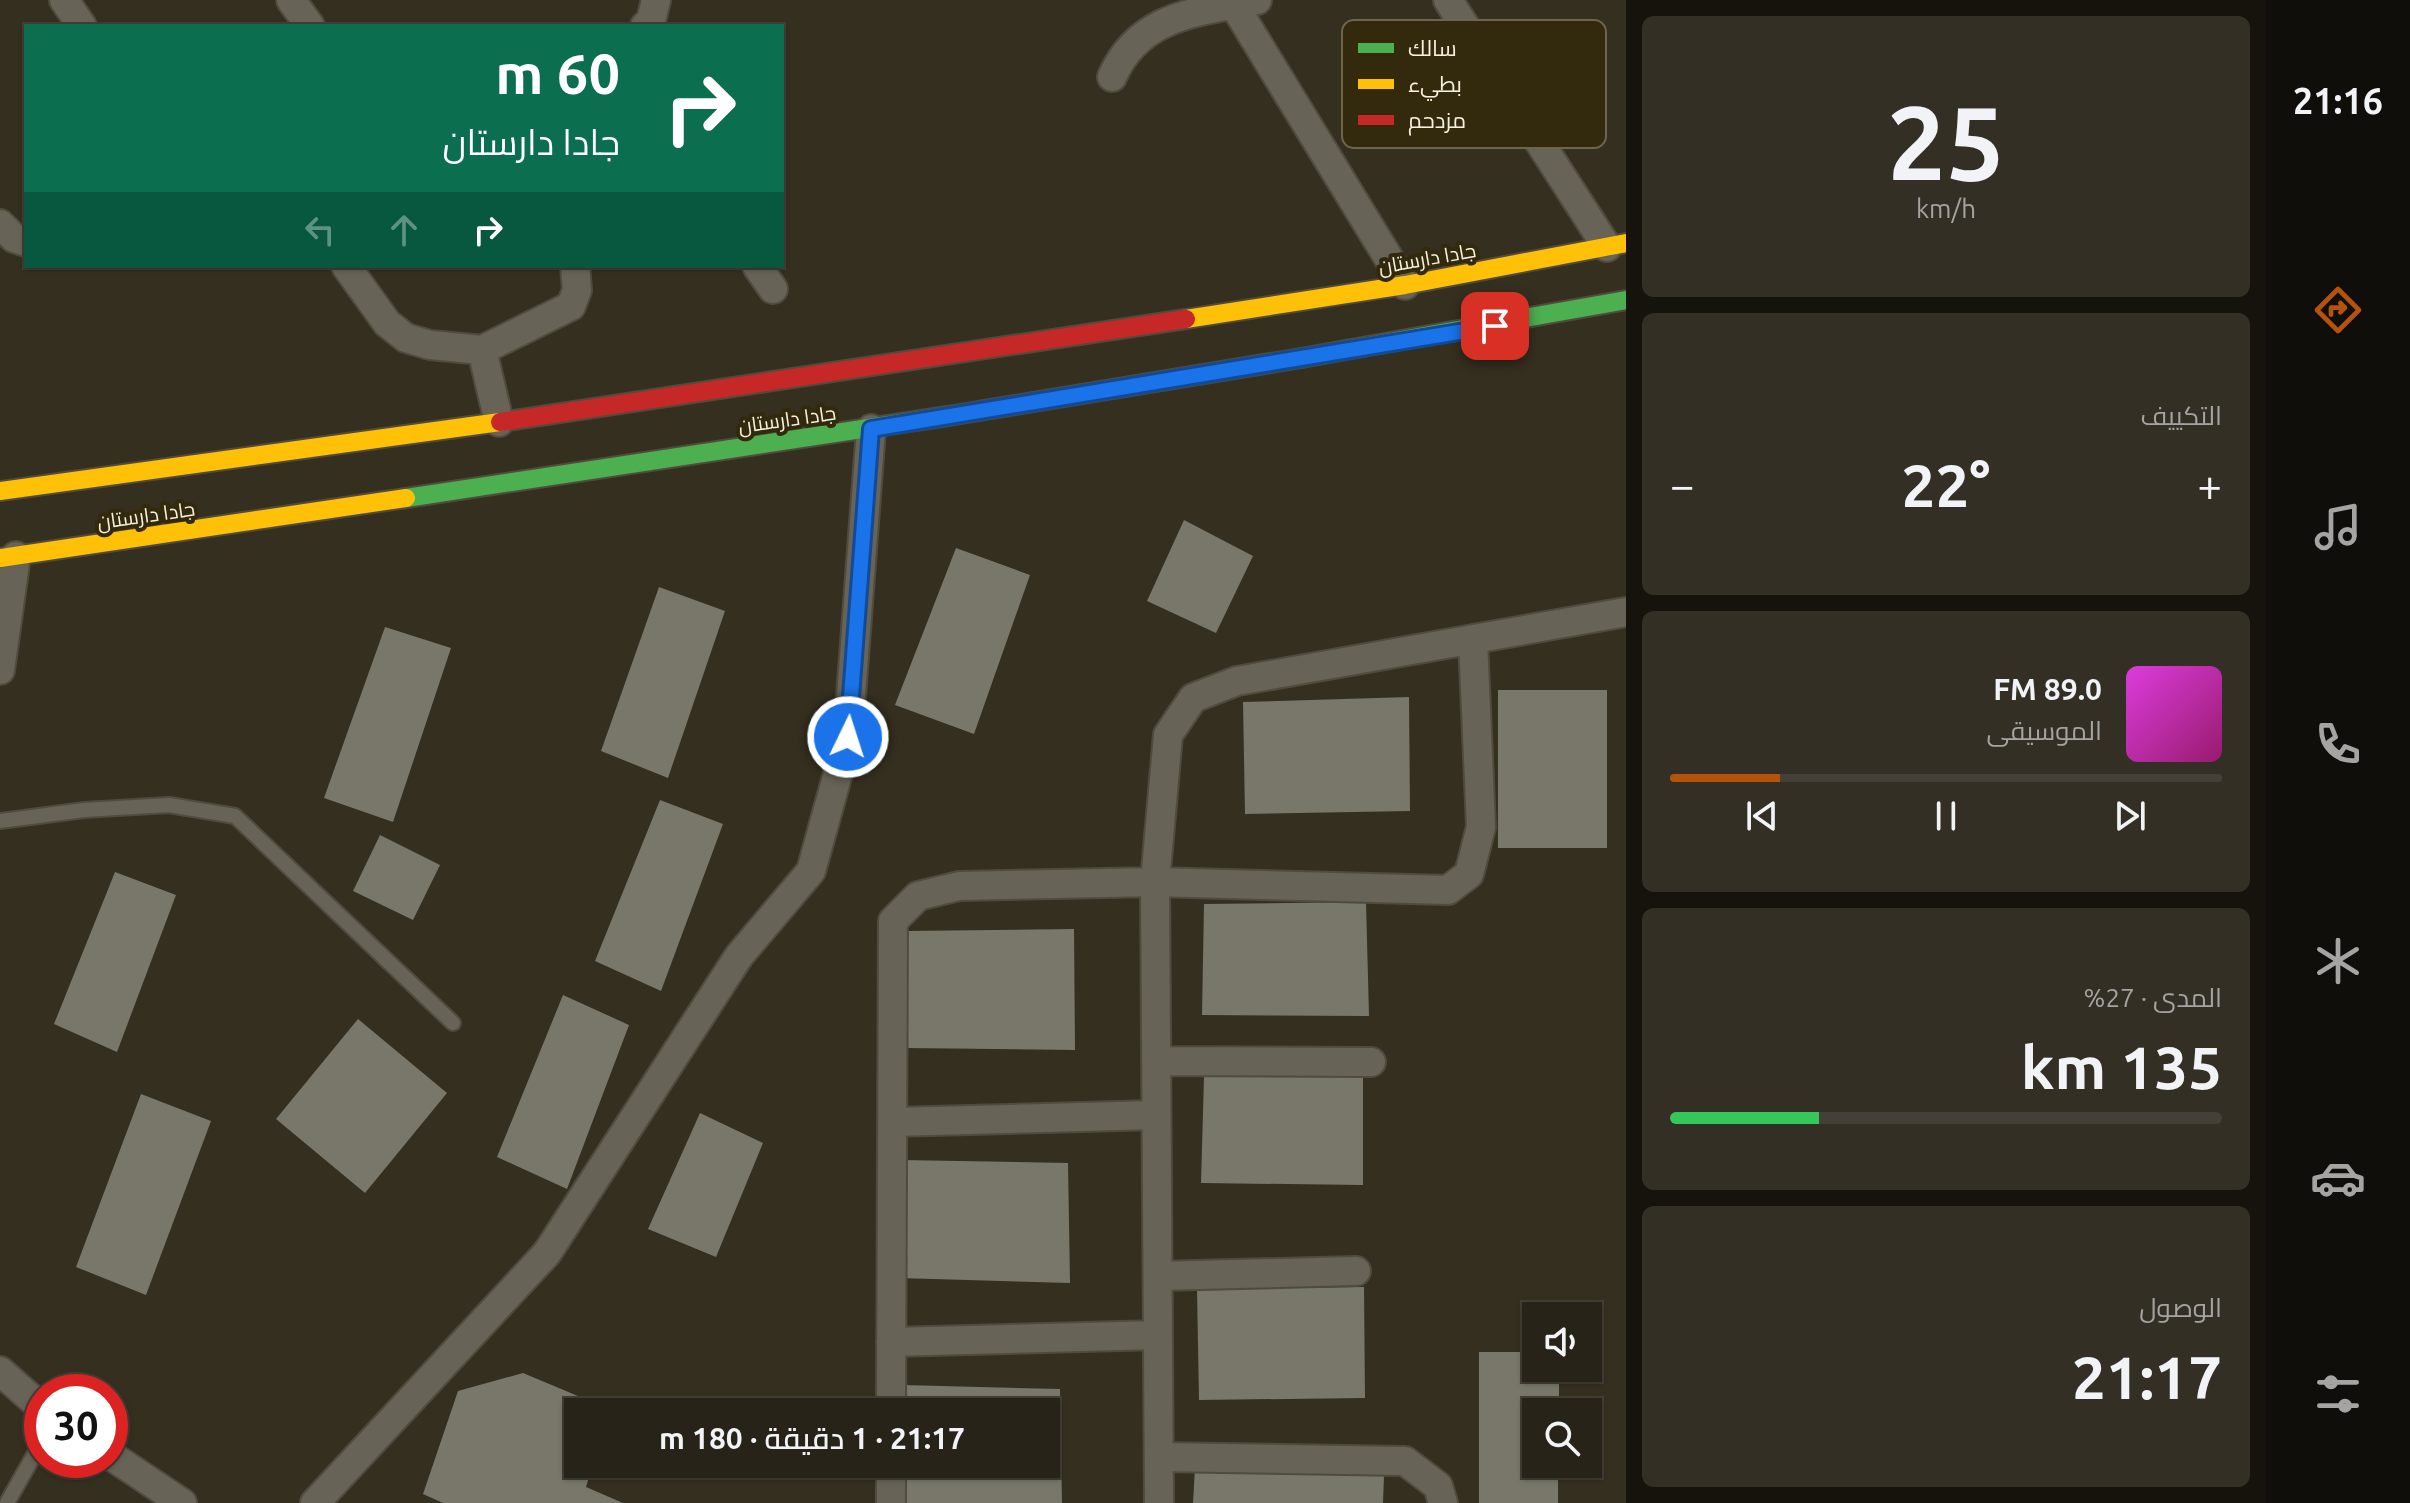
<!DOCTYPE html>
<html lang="ar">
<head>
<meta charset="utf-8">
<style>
	body { margin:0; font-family:Ubuntu,Cairo,sans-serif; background:#342f25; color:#f1f3f6; direction:rtl; height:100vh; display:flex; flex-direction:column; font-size:30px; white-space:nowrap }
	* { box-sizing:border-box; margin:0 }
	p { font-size:26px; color:#a5a4a2 }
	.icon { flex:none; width:44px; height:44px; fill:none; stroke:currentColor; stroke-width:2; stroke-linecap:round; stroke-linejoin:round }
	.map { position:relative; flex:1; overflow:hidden; direction:ltr }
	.side { display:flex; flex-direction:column; gap:16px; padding:16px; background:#16130d; width:640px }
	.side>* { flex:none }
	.top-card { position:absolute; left:24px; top:24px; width:760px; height:244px; border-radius:0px; box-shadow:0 2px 6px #0004,0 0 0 2px #444037; direction:rtl; background:#0b6e4f; color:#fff; overflow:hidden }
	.fabs { position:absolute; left:1522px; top:1302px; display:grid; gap:16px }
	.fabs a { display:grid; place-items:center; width:80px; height:80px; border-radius:0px; background:#282318; box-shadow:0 2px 6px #0004,0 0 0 2px #444037; font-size:40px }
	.speed { position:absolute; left:24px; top:1374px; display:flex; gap:16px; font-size:40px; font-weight:700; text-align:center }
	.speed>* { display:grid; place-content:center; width:104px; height:104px; border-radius:50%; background:#282318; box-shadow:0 2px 6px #0004,0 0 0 2px #444037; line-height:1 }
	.speed .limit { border:12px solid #d22; background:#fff; color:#111 }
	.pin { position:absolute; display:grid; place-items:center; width:68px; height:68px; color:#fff; margin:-34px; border-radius:16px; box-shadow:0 4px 12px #0006 }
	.me { position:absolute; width:88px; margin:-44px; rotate:4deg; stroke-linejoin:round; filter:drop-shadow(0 0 6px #0008) }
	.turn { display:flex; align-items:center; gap:28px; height:168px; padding:0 32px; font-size:36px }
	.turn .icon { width:104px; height:104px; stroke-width:2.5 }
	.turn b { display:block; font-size:56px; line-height:68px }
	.lanes { display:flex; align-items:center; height:76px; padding:0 32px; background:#0003; justify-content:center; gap:40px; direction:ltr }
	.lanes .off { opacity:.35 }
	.big { font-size:60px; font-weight:600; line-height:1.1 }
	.side .tile { flex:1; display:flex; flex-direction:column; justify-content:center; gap:12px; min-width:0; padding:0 28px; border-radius:12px; background:#342f25 }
	.side .dial { align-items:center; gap:0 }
	.dial b { font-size:104px; line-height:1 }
	.song { display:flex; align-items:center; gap:24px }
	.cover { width:96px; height:96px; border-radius:12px; background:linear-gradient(135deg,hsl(300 70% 55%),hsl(320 70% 35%)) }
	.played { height:8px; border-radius:4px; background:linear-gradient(90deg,#b45309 20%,#444037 20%) }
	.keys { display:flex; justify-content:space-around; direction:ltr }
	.heat { display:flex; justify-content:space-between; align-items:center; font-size:44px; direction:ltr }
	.charge { height:12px; border-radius:6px; background:linear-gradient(90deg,#34c759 27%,#444037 0) }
	.trip { position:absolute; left:564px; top:1398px; width:496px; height:80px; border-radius:0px; background:#282318; box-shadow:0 2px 6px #0004,0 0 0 2px #444037; font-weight:600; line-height:80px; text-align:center; direction:rtl }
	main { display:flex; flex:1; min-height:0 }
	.tabs { display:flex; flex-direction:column; width:144px; justify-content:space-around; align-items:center; background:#100e0a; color:#a5a4a2 }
	.tabs .icon { width:56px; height:56px }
	.tabs .current { color:#b45309 }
	.tabs b { font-size:36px; color:#f1f3f6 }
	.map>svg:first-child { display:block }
	.building { fill:#78776a }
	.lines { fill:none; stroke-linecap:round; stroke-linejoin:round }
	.lane-casing { stroke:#504b3e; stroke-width:18 }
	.street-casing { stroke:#504b3e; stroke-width:32 }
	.fast-casing { stroke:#504b3e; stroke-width:22 }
	.slow-casing { stroke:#504b3e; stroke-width:22 }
	.jam-casing { stroke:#504b3e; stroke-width:22 }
	.lane { stroke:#676357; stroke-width:14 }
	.street { stroke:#676357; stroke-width:28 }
	.fast { stroke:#4caf50; stroke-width:18 }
	.slow { stroke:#ffc107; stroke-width:18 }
	.jam { stroke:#c62828; stroke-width:18 }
	.route-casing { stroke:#114b97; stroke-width:20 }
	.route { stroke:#1a73e8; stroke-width:14 }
	.labels { text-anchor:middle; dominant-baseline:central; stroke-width:8; stroke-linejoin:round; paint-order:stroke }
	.street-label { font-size:20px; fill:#f7f1e0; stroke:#33290c }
	.key { fill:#33290c; stroke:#6e654c; stroke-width:2 }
	.key-label { font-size:22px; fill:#f7f1e0 }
</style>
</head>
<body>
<main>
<nav class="tabs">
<b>21:16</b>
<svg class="icon current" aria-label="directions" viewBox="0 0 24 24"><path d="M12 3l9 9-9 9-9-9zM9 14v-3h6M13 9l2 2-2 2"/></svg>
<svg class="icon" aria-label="music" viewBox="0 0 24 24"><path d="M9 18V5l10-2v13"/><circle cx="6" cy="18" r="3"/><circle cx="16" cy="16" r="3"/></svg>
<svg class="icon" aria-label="phone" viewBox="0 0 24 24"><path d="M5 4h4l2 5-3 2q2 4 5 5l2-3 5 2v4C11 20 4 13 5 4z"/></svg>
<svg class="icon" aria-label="climate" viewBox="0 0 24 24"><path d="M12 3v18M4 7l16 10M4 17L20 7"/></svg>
<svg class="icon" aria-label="car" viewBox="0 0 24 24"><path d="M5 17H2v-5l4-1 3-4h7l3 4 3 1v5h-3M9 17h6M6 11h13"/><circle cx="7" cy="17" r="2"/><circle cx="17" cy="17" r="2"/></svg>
<svg class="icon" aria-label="filters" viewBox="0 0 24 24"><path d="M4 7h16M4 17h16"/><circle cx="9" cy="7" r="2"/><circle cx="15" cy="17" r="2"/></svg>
</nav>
<section class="side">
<div class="tile dial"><b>25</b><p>km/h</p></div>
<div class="tile"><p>التكييف</p>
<div class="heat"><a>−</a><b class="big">22°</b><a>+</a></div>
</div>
<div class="tile">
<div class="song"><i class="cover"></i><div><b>89.0 FM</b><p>الموسيقى</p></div></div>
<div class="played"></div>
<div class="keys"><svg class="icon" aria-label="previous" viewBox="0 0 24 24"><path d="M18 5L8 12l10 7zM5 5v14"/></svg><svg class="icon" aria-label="pause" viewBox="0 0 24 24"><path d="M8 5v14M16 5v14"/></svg><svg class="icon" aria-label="next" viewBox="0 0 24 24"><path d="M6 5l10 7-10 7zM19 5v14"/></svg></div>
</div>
<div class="tile"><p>المدى · 27%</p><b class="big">135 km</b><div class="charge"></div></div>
<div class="tile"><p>الوصول</p><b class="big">21:17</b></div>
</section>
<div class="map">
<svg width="1626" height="1503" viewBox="0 0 1626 1503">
	<rect width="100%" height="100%" fill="#352f20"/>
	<path class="building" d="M1184 520 1253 556 1216 633 1147 601Z
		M956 548 1030 575 974 734 895 705Z
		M659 587 725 611 668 778 601 751Z
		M385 627 451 648 393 822 324 798Z
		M1498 690H1607V848H1498Z
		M1409 697 1410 811 1245 814 1243 702Z
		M660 800 723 824 661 991 595 961Z
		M380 835 440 865 413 920 353 891Z
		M115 872 176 895 117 1052 54 1024Z
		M1366 902 1369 1016 1202 1015 1204 904Z
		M1074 929 1075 1050 906 1048V931Z
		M563 995 629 1025 567 1189 497 1157Z
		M358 1019 447 1093 365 1193 276 1119Z
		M1363 1071V1185L1201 1183 1204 1077Z
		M141 1094 211 1121 146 1295 76 1267Z
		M700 1113 763 1143 716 1257 648 1229Z
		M901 1160 1068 1163 1070 1283 899 1278Z
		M1364 1287 1365 1398 1199 1400 1197 1289Z
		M1479 1352H1536V1368H1559V1412H1536V1464H1558V1503H1479Z
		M523 1373 609 1409 608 1412H578V1464H593L586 1487 623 1503H443L423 1494 458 1391Z
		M903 1385 1060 1389 1062 1503H900L901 1464H1046V1412H902Z
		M1195 1467 1384 1476 1383 1503H1193Z"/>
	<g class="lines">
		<defs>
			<path id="lane" d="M0 821 84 810 169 805 235 816 453 1023
				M7 1503 42 1441"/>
			<path id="street" d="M64 0 82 26
				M291 0 310 26
				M1448 0 1607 247
				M1234 5 1405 285
				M645 26 651 21 656 0
				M1112 77C1139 15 1197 12 1257 0
				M0 224 14 238 26 242
				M346 266 387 323 406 338 430 345 482 350 571 306 577 290 575 266
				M757 266 773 289
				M482 350 499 422
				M0 670 16 556
				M1156 1061 1371 1062
				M892 1122 1156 1115
				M1158 1276 1356 1271
				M891 1342 1158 1335
				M0 1371 42 1408
				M891 1412 893 921 918 896 959 886 1155 882 1448 890 1469 874 1481 827 1473 640
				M110 1455 182 1503
				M1159 1457 1405 1461 1438 1486 1443 1503
				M315 1503 547 1253 739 956 811 871 848 737 871 429
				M891 1503V1464
				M1159 1503 1155 882 1168 735 1193 698 1237 681 1626 612"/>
			<path id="fast" d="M1301 358 1626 300
				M406 498 948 416"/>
			<path id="slow" d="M1186 319 1405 285 1626 243
				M0 491 500 422
				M0 558 406 498"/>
			<path id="jam" d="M948 416 1301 358
				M500 422 1186 319"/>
		</defs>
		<use href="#lane" class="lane-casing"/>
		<use href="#street" class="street-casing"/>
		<use href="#fast" class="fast-casing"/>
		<use href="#slow" class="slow-casing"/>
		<use href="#jam" class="jam-casing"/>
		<use href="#lane" class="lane"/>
		<use href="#street" class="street"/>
		<use href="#fast" class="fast"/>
		<use href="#slow" class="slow"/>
		<use href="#jam" class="jam"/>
	</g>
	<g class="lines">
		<defs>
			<path id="route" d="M848 737 871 429 1495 326"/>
		</defs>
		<use href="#route" class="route-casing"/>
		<use href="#route" class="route"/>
	</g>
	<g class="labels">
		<g class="street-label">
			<text transform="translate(1427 258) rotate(-10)">جادا دارستان</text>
			<text transform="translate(787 419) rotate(-8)">جادا دارستان</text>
			<text transform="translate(146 515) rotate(-8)">جادا دارستان</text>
		</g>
	</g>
	<rect x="1342" y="20" width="264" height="128" rx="12" class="key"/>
	<rect x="1358" y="43" width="36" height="10" fill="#4caf50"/>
	<rect x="1358" y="79" width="36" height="10" fill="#ffc107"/>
	<rect x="1358" y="115" width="36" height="10" fill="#c62828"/>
	<g class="key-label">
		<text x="1408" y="56">سالك</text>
		<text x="1408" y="92">بطيء</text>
		<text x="1408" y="128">مزدحم</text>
	</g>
</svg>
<div class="fabs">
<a><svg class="icon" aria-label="sound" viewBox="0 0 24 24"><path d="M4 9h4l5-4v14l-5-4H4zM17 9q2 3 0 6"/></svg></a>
<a><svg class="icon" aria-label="search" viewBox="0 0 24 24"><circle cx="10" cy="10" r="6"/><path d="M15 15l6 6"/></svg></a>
</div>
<div class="speed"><div class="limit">30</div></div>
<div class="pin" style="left:1495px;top:326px;background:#d93025"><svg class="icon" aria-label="arrive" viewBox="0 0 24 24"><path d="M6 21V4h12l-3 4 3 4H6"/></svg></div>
<svg class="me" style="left:848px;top:737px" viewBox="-20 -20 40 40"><circle r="17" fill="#1a73e8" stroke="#fff" stroke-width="3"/><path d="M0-11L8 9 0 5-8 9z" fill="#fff"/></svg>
<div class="trip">21:17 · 1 دقيقة · 180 m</div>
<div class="top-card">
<div class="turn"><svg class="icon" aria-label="right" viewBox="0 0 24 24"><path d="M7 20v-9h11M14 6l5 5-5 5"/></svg><div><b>60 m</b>جادا دارستان</div></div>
<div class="lanes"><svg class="icon off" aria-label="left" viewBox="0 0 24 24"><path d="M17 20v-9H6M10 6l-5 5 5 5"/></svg><svg class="icon off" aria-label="ahead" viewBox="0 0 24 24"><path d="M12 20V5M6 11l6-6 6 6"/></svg><svg class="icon" aria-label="right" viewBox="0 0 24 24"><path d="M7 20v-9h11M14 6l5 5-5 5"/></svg></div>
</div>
</div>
</main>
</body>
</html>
